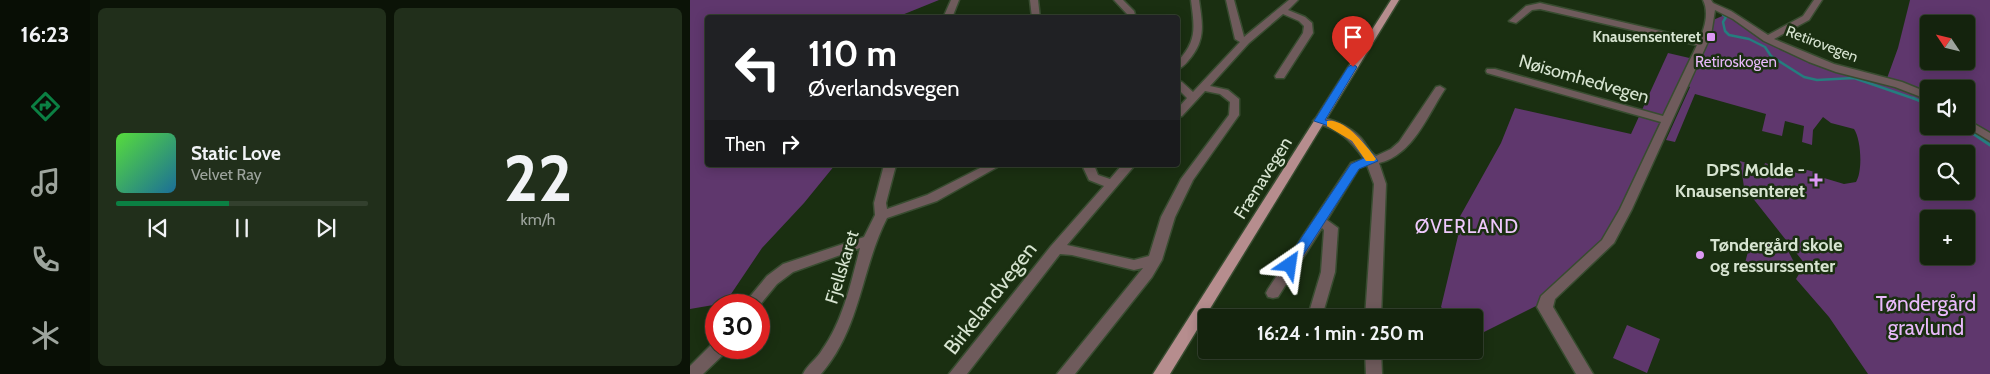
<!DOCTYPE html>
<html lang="en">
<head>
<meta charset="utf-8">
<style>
	body { margin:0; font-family:Cabin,sans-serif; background:#212f1b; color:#f1f3f6; height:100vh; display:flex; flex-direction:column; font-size:19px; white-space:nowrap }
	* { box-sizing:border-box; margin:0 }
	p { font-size:16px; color:#9da49d }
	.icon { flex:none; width:28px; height:28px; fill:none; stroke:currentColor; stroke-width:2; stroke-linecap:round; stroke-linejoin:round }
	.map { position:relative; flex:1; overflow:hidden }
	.side { display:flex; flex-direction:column; gap:8px; padding:8px; background:#0b1307; width:600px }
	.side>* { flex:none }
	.banner { position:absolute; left:15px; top:15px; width:475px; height:152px; border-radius:5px; box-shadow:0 2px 12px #0003,0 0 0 1px #33402e; background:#202124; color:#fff; overflow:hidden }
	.needle { width:32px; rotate:305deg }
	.tools { position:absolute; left:1230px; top:15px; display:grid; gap:10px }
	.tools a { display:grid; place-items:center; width:55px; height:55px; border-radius:5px; background:#14230d; box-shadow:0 2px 12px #0003,0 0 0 1px #33402e; font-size:25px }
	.speed { position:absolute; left:15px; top:294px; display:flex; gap:10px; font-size:25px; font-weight:700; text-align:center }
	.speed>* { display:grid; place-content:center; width:65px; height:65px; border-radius:50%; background:#14230d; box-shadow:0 2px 12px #0003,0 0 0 1px #33402e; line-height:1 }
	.speed .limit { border:8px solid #d22; background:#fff; color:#111 }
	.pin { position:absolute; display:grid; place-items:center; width:42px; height:42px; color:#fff; margin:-51px -21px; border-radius:50% 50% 50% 0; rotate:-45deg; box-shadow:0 0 5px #0007 }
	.pin .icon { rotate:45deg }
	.me { position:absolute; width:55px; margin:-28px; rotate:32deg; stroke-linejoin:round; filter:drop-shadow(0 0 4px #0008) }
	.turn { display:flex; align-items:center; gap:18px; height:105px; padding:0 20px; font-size:22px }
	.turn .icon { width:65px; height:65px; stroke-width:2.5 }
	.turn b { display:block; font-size:35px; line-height:42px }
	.then { display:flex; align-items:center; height:48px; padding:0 20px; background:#0003; gap:10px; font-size:19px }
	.side .widget { flex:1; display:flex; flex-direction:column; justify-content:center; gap:8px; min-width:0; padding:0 18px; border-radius:8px; background:#212f1b }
	.side .dial { align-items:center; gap:0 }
	.dial b { font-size:65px; line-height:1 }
	.song { display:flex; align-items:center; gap:15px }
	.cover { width:60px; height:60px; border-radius:8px; background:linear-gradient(135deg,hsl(110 70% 55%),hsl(200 70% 35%)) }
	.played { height:5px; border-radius:2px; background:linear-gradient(90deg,#0b8043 45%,#33402e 45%) }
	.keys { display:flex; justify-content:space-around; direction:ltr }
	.side .tiles { flex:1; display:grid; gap:8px; grid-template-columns:repeat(2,1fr) }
	.trip { position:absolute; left:508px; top:309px; width:285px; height:50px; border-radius:5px; background:#14230d; box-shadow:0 2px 12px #0003,0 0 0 1px #33402e; font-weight:700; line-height:50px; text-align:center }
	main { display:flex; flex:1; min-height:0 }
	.menu { display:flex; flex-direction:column; width:90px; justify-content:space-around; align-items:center; background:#080e05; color:#9da49d }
	.menu .icon { width:35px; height:35px }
	.menu .active { color:#0b8043 }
	.menu b { font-size:22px; color:#f1f3f6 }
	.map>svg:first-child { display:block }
	.green { fill:#5f376d; fill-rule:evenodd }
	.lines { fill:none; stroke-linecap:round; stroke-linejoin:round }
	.stream-far1 { stroke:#257d7e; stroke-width:2.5 }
	.stream { stroke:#257d7e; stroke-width:3 }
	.minor-casing { stroke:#384c30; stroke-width:3 }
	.major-casing { stroke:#384c30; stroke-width:3 }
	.minor { fill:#6f5b5c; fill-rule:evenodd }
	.major { fill:#b68d8e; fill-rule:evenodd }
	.route { fill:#1a73e8; stroke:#114b97 }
	.slow { fill:#f59e0b }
	.poi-dot { fill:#dc99f4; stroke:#1a2f11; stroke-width:2 }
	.labels { text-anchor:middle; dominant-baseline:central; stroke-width:5; stroke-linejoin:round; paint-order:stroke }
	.far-poi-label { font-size:15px; font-weight:bold; fill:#d7e4d1; stroke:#1a2f11; text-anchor:end }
	.far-street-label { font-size:15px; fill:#d7e4d1; stroke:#1a2f11 }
	.far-park-label { font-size:15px; fill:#e9b9fb; stroke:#1a2f11 }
	.street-label { font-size:18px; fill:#d7e4d1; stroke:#1a2f11 }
	.poi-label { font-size:18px; font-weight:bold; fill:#d7e4d1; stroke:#1a2f11; text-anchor:end }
	.neighbourhood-label { font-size:19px; letter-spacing:1px; fill:#efc9fd; stroke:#1a2f11 }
	.near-street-label { font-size:21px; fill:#d7e4d1; stroke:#1a2f11 }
	.near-park-label { font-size:21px; fill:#e9b9fb; stroke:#1a2f11 }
</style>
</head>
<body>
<main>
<nav class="menu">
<b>16:23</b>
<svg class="icon active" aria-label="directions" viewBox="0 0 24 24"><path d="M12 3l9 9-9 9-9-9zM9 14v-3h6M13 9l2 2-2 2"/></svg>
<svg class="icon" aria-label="music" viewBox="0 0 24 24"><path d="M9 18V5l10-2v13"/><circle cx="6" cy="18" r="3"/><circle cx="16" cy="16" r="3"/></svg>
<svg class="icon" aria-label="phone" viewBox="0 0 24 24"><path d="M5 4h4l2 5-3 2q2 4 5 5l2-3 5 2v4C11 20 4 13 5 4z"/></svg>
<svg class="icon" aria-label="climate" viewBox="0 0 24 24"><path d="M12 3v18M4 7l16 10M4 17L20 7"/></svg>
</nav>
<section class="side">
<div class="tiles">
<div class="widget">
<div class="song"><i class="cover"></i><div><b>Static Love</b><p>Velvet Ray</p></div></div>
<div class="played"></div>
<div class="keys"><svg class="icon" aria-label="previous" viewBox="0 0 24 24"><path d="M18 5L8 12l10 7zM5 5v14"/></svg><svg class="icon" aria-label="pause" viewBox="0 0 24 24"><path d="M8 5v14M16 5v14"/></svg><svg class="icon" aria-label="next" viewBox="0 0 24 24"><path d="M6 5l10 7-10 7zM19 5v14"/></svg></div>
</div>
<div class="widget dial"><b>22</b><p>km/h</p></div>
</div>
</section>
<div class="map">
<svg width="1300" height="374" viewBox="0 0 1300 374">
	<rect width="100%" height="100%" fill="#1a2f11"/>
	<path class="green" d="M0 0H249L207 17 18 18V165H145L114 203 72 248 35 303 0 309Z
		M1220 0H1300V374H1178L1139 317 1106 279 1115 264 1054 187 1050 161 1073 168 1075 163 1108 173 1109 168 1125 172 1124 175 1154 184 1166 182C1173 171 1171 139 1164 129L1141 123 1133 117 1123 130 1122 145 1112 142 1114 126 1095 121 1092 136 1072 131 1076 114 1005 94 985 142 976 140 1000 87 998 86 941 211 922 246 860 302 848 305 784 337V318L760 317 751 307 768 236 763 229 811 143 825 108 941 134 978 53 1008 60 1023 20 1037 14C1083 51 1141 63 1196 81L1208 48ZM1239 24H1276V61H1239ZM1239 89H1276V126H1239ZM1239 154H1276V191H1239ZM1239 219H1276V256H1239Z
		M1061 241 1096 247 1105 264 1098 269 1053 270Z
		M937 325 970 339 957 373 923 358Z"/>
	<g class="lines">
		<path class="stream-far1" d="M1033 15 1036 17 1033 22 1035 31 1039 35 1059 39 1075 47 1081 56 1114 77 1127 80 1164 78 1225 99"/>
		<path class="stream" d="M1223 98 1239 105
			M1272 126 1300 145"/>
		<defs>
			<path id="minor" d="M261 0H269L262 18H253Z
				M340 0H348L350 18H342Z
				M424 0H433L444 11 446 18H437V14Z
				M501 0H509C512 21 516 38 502 56 498 61 494 67 488 69V61C508 40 504 26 501 0Z
				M536 0H544L554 37 599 0H608L598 10 615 17 622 23 623 33 594 78H586L585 76 613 33 614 26 609 21 593 14 559 43 520 86 538 90 549 99V115L503 180 485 217 472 260 462 277 385 374H367L453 268 444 270 382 255 370 254 277 374H259L361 246 414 186 399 180 392 165H404L408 175 420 179 432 165H445L377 245 444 260 459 256 471 217 491 179 539 115 540 102 530 94 515 91 492 116 488 117V108L497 98 488 89V81L492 82 503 92 550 42 545 39Z
				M1013 0H1021L1023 3 1041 11 1078 35 1113 16 1124 0H1132L1119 20 1084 39 1144 64 1212 82 1239 93V100L1205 87 1146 72 1119 62 1074 41 1043 19 1025 10 1021 35 942 209 924 243 865 299 863 307 903 374H886L847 307 851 296 912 240 930 209 971 122 797 73 796 71 797 69H805L973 116 1007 45 850 9 842 10 826 23 819 21 836 6 850 3 1009 40C1015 28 1019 12 1013 0Z
				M750 86 755 89C737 116 723 155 689 163L696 184 691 318H675L684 184 677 165 669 168 637 220 648 228 645 272 633 313 628 315 623 313 620 309 631 272 634 230 632 228 588 297 583 298 578 297 576 293 578 289 661 163 674 159C660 139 649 129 625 123L623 121 625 119C639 115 662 128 671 138 676 144 680 153 686 156L701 149 709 142 746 87Z
				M1276 119 1300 133V141L1275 126Z
				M194 165H206L196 203 197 209 237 195 296 165H311L247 201 197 218C171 269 171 328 131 374H113C117 365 127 359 132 350 153 321 161 282 170 248L103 272 87 284 69 306 53 305 77 276 93 264 174 237 185 215 184 203Z
				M23 343H26V348H37L35 353 13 374H0V366Z
				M675 350H691L692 374H676Z"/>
			<path id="major" d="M701 0H709L480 374H463Z"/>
		</defs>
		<use href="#minor" class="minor-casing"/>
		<use href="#major" class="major-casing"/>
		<use href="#minor" class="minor"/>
		<use href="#major" class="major"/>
	</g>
	<path class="route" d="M663 64 667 67 635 120C660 125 673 141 688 161L669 169 605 268H596L594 265 596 261 661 164 674 158 662 141 642 127 624 121 658 67Z"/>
	<path class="slow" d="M637 121C655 118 677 146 686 159L684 161H676L662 141 637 126Z"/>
	<g class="poi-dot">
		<rect x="1016" y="32" width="10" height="10" rx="2.5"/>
		<path d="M1123.5 172.5h5v5h5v5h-5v5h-5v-5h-5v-5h5z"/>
		<circle cx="1010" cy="255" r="5"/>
	</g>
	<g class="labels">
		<g class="far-poi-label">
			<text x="1011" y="37">Knausensenteret</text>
		</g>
		<g class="far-street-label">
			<text transform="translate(1132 44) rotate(21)">Retirovegen</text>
		</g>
		<g class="far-park-label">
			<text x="1046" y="62">Retiroskogen</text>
		</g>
		<g class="street-label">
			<text transform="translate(894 79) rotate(16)">Nøisomhedvegen</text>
			<text transform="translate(573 178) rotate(-58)">Frænavegen</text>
			<text transform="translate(152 267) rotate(-73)">Fjellskaret</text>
		</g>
		<g class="poi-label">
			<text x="1115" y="170">DPS Molde -<tspan x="1115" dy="21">Knausensenteret</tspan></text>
			<text x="1020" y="245" text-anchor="start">Tøndergård skole<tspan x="1020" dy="21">og ressurssenter</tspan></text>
		</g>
		<g class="neighbourhood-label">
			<text x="777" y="226">ØVERLAND</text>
		</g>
		<g class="near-street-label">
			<text transform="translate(300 298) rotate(-52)">Birkelandvegen</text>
		</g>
		<g class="near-park-label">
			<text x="1236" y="303">Tøndergård<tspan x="1236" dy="24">gravlund</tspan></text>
		</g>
	</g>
</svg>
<div class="tools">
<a><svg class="needle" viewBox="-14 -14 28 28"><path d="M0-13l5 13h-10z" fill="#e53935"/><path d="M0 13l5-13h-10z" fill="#9da49d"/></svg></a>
<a><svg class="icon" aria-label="sound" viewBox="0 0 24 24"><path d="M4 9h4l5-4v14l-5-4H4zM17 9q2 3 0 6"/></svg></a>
<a><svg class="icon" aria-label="search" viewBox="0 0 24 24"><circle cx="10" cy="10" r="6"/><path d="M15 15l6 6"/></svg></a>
<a>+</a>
</div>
<div class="speed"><div class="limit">30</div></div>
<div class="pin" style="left:663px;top:67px;background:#d93025"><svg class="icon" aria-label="arrive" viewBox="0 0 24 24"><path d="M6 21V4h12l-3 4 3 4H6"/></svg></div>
<svg class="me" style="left:600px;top:265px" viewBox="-20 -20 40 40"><path d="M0-17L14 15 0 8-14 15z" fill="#1a73e8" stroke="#fff" stroke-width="4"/></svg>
<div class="trip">16:24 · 1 min · 250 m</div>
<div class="banner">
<div class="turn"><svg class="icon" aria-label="left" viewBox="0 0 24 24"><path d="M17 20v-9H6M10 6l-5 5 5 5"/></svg><div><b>110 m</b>Øverlandsvegen</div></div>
<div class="then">Then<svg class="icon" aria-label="right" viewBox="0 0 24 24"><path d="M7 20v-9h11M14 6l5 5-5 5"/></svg></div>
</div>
</div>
</main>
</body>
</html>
